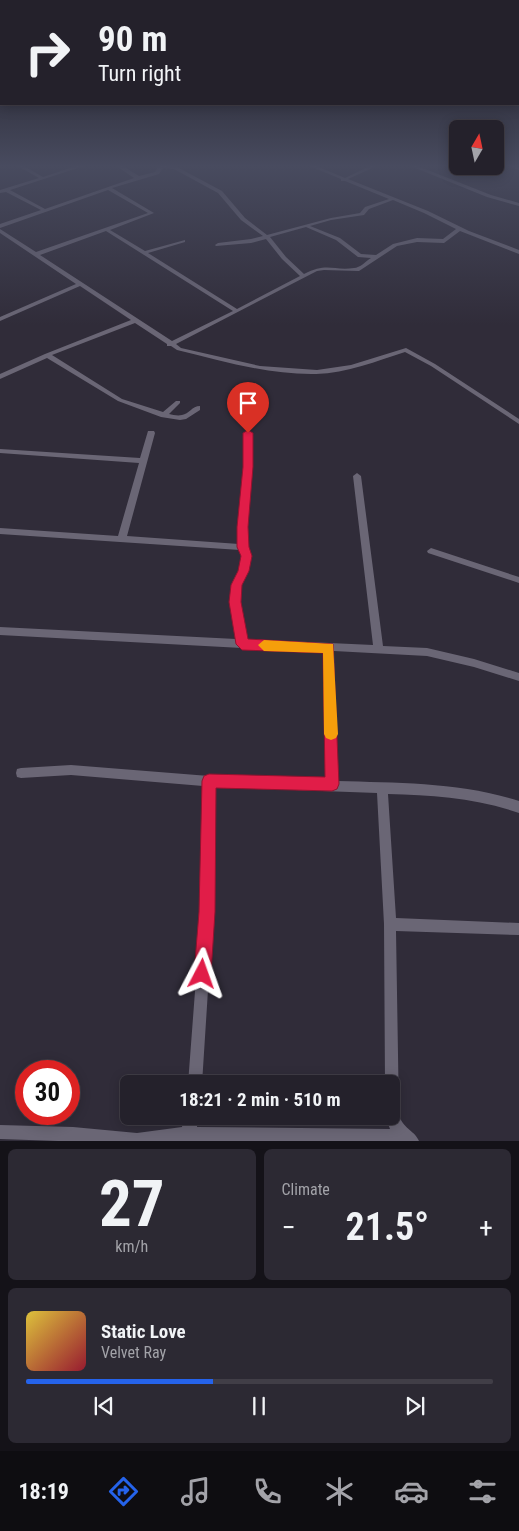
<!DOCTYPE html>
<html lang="en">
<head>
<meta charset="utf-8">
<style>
	body { margin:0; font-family:"Roboto Condensed",sans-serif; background:#2c2933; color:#f1f3f6; height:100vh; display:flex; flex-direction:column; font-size:19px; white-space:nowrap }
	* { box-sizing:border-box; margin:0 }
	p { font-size:16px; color:#a3a3a9 }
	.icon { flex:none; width:28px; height:28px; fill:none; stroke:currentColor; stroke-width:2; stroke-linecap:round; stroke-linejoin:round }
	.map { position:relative; height:1141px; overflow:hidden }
	.panel { display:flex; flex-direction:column; gap:8px; padding:8px; background:#141218; flex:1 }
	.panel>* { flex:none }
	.top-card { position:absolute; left:0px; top:0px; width:520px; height:105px; box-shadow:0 2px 12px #0003,0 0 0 1px #413e47; background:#24212b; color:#f1f3f6; overflow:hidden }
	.needle { width:32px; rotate:9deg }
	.controls { position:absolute; left:449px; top:120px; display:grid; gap:10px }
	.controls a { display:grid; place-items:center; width:55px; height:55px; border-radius:8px; background:#24212b; box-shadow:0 2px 12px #0003,0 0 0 1px #413e47; font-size:25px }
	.speed { position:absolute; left:15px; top:1060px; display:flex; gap:10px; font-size:25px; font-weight:700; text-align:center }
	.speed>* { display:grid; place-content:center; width:65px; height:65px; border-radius:50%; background:#24212b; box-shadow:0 2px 12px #0003,0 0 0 1px #413e47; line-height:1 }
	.speed .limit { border:8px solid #d22; background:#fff; color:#111 }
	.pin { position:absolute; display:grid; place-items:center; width:42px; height:42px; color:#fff; margin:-51px -21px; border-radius:50% 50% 50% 0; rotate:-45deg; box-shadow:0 0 5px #0007 }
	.pin .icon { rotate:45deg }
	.me { position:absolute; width:55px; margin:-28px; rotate:4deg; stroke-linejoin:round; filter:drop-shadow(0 0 4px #0008) }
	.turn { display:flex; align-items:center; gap:18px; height:105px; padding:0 15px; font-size:22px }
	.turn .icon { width:65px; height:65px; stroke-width:2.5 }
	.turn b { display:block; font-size:35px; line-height:42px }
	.big { font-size:38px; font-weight:700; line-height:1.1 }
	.panel .tile { flex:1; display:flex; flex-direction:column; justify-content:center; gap:8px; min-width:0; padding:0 18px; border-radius:8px; background:#2c2933 }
	.panel .dial { align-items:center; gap:0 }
	.dial b { font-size:65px; line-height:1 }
	.song { display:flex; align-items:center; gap:15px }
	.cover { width:60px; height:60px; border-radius:8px; background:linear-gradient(135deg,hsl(50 70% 55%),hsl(350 70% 35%)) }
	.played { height:5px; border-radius:2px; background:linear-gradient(90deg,#2563eb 40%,#413e47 40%) }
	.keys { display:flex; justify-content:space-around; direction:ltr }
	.heat { display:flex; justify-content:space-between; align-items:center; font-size:28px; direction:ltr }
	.panel .tiles { flex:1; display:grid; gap:8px; grid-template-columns:1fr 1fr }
	.tile:last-child { grid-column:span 2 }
	.trip { position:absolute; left:120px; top:1075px; width:280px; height:50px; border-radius:8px; background:#24212b; box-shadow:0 2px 12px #0003,0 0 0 1px #413e47; font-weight:700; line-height:50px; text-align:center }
	.tab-bar { display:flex; height:80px; justify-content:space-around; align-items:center; background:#0e0d11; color:#a3a3a9 }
	.tab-bar .icon { width:35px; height:35px }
	.tab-bar .on { color:#2563eb }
	.tab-bar b { font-size:22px; color:#f1f3f6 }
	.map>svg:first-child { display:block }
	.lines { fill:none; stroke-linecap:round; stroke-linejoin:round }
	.minor { fill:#6a6675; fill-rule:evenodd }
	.route { fill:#e11d48; stroke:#92132f }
	.slow { fill:#f59e0b }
</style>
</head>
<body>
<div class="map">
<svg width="519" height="1141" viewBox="0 0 519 1141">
	<rect width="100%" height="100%" fill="#302c39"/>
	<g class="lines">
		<path class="minor" d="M16 165H22L43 177 79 165H87L10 190 45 209 134 178 115 165H121L139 176 155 172 159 165 177 167 222 191 245 218 267 235 331 218 360 213 365 207 389 199 345 181H341V179L307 165H314L345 178 372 165H379L348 179 428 211 469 231 519 250V254L460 231 444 243 417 242 397 246 359 271 324 270 317 271 176 344 181 348 260 366 317 370 351 365 406 348 435 364 519 419V424L431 366 405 352C377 361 347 373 316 374 269 375 222 361 177 350L171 346H167V344L135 323 52 355 122 399 163 412 176 401H180V403L169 414C173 415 178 416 182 415 189 414 192 406 200 406V410L186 419 180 420 161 417 118 401 47 358 0 379V374L45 354 131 320 80 286 0 321V317L76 284 0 233V229L36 252 148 213 108 190 0 228V224L41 210 6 192 0 193V190L39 178ZM163 168 174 169 218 193 241 220 263 236 251 239 218 243 215 245 216 246 251 243 266 239 282 259 300 276 237 309 148 253 185 242V240L145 251 110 230 154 213 112 188 159 174ZM393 200 424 213 456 229 443 239 417 238 393 244 376 255 361 254 340 238 310 226 331 220 364 215 369 209ZM306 227 336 240 358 257 371 258C366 261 360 268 354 268 333 271 327 262 304 274L286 257 270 237ZM106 231 233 311 172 341 40 255Z
			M408 165H415L491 195 519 203V206L487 197Z
			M506 165H513L519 167V170Z
			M148 431H154L155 433 127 536 239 544 238 527 244 467V433L248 431 252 433V467L246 527 247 547 251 556 248 571 240 585V602L246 639 373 645 353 476 357 473 361 476 383 646 427 648 474 659 519 673V681L474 667 427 656 334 651 337 781C399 783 460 782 519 801V813C476 798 433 795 388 794L396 918 519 923V935L396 931 399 1116C405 1130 415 1131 419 1141H58L0 1139V1125L73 1127 137 1133 182 1127 184 1116H198L197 1127 390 1129 385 1116H391V1084H385L384 924 377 793 214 787 213 912 202 1084H188L201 912 203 786 71 775 21 778 17 777 16 773 17 769 21 768 71 765 209 776 326 780 324 651 242 648 0 635V627L236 639C234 622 229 604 231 587 234 573 247 566 240 550L0 534V528L118 536 139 463 0 453V449L140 458Z
			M431 548 519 577V583L428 553 427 551Z"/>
	</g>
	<linearGradient id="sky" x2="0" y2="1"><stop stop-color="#1a181f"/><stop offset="0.51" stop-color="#484b5f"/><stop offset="1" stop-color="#484b5f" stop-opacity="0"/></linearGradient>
	<rect width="519" height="325" fill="url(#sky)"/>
	<path class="route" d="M248 430 253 433V467L248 527 249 547 252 556 249 571 242 585 241 602 248 639 333 644 339 784 337 789 332 791 216 788 215 912 211 974 208 980 202 983 196 980 194 974 199 912 202 781 204 776 209 774 325 777 323 653 242 650 236 644 229 602 231 585 238 571 241 556 237 547V527L243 467V433Z"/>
	<path class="slow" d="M264 640 333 644 338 734 336 738 331 740 326 738 324 734 323 653 264 651 258 645Z"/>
</svg>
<div class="controls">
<a><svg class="needle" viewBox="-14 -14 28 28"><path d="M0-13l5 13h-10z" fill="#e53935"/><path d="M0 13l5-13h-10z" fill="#a3a3a9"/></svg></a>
</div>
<div class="speed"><div class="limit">30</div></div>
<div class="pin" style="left:248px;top:433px;background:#d93025"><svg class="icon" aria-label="arrive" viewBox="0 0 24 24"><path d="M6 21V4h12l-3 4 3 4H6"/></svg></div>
<svg class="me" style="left:202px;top:974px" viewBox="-20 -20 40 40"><path d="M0-17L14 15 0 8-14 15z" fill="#e11d48" stroke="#fff" stroke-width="4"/></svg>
<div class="trip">18:21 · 2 min · 510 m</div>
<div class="top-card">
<div class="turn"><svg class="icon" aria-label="right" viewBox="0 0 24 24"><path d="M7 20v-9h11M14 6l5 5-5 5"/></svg><div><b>90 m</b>Turn right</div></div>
</div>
</div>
<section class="panel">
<div class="tiles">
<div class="tile dial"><b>27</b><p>km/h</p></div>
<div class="tile"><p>Climate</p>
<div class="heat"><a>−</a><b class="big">21.5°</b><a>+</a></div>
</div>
<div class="tile">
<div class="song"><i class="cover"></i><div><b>Static Love</b><p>Velvet Ray</p></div></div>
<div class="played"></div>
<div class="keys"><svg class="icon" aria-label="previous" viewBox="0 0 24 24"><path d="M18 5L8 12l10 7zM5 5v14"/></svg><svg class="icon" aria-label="pause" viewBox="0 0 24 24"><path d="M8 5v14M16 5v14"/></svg><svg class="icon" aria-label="next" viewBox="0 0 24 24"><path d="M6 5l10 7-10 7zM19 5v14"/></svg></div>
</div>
</div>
</section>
<nav class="tab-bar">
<b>18:19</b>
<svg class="icon on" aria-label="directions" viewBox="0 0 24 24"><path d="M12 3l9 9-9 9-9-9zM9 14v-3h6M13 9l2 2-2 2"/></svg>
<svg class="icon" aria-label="music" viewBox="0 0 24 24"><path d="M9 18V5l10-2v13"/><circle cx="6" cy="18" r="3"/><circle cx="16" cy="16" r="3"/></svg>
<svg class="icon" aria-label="phone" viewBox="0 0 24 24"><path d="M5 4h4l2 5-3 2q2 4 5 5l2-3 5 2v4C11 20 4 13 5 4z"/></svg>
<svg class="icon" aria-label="climate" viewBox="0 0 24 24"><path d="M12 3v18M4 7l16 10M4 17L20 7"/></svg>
<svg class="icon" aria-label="car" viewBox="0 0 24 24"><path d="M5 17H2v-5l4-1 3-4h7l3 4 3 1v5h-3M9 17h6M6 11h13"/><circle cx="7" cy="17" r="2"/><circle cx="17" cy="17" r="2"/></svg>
<svg class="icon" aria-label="filters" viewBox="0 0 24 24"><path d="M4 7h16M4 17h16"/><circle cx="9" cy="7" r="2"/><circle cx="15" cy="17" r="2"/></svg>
</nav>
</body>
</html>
